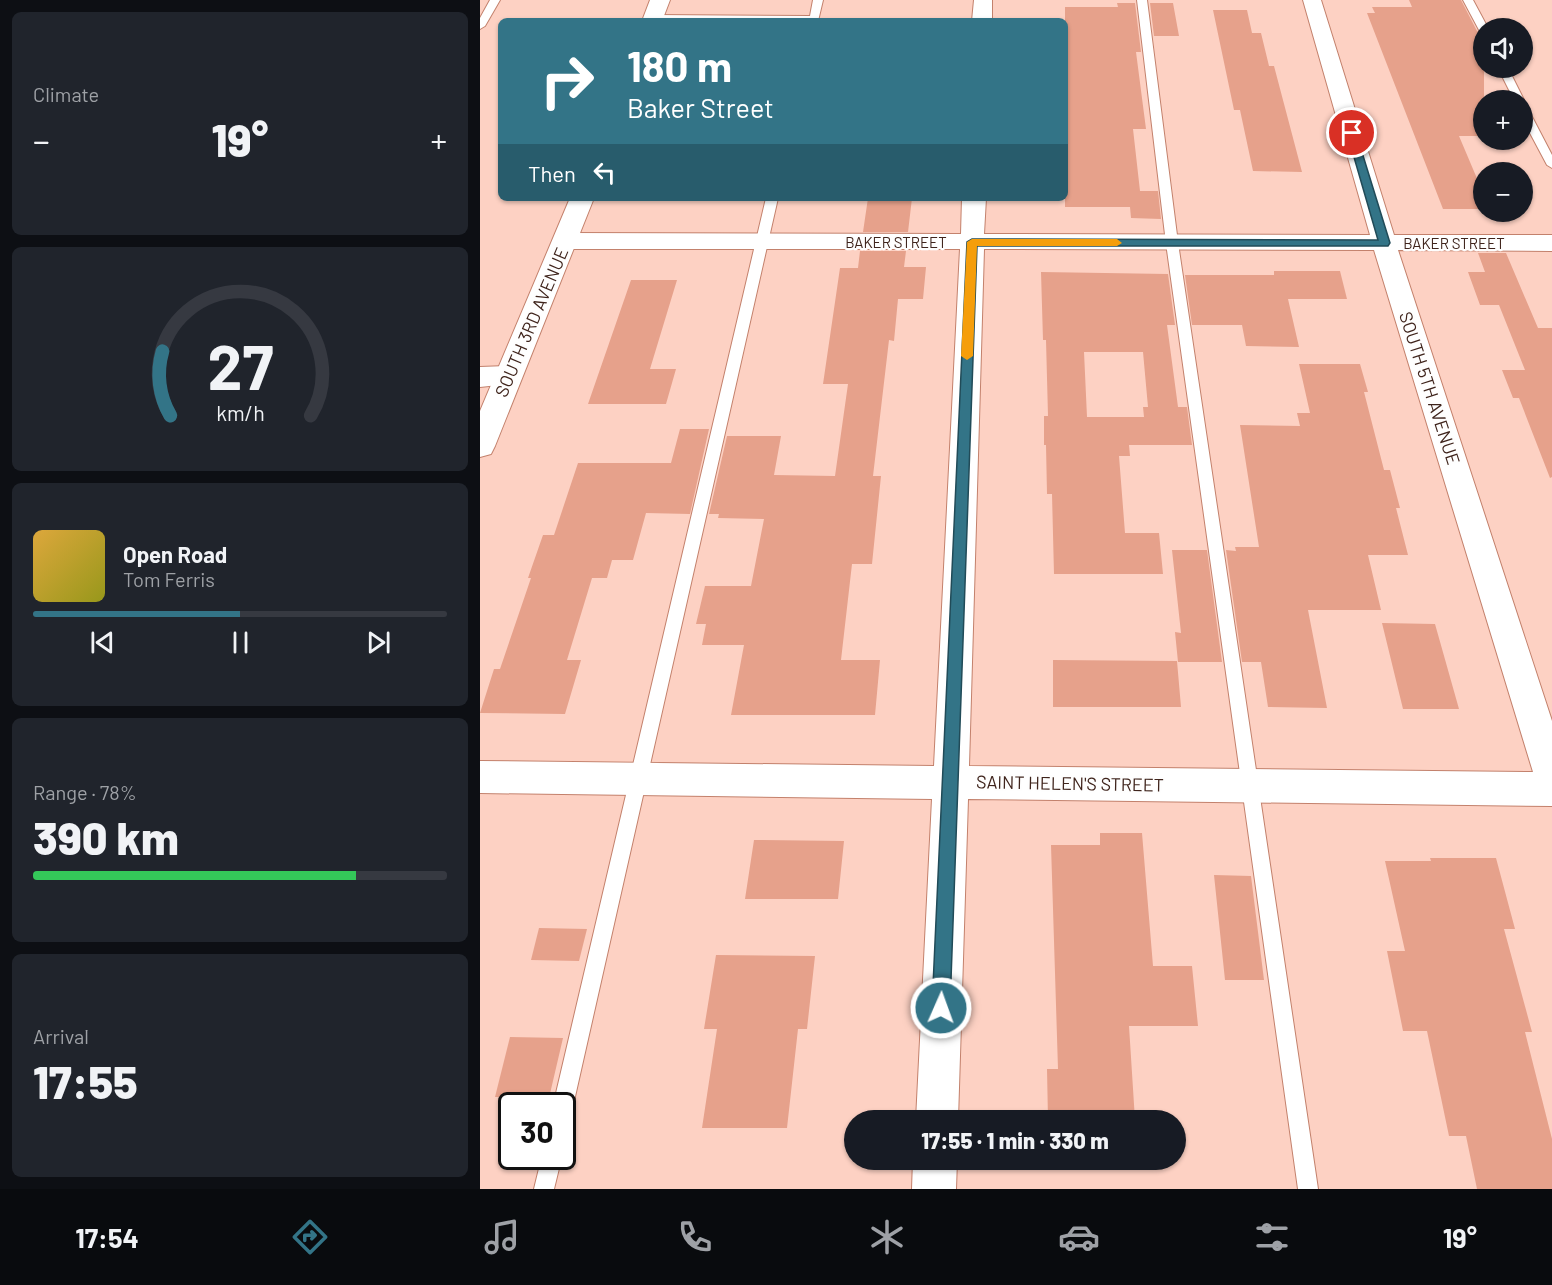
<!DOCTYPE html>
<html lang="en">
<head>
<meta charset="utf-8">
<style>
	body { margin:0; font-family:Barlow,sans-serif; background:#20242c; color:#f1f3f6; height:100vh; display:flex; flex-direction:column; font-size:22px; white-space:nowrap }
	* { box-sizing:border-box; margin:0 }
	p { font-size:20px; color:#9ea1a6 }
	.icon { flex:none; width:33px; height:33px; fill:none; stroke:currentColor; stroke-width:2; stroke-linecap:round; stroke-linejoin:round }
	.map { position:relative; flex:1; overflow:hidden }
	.panel { display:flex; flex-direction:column; gap:12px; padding:12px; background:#0d0f14; width:480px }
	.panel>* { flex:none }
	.hud { position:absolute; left:18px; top:18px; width:570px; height:183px; border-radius:9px; box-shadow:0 2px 4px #0004; background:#337487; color:#fff; overflow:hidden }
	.controls { position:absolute; left:993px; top:18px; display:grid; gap:12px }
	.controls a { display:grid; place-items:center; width:60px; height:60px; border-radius:50%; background:#171b24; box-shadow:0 2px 4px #0004; font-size:30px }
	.speed { position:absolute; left:18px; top:1092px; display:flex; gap:12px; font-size:30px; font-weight:700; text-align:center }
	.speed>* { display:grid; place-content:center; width:78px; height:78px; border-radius:50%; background:#171b24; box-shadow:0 2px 4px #0004; line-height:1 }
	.speed .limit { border:3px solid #111; border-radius:9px; background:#fff; color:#111 }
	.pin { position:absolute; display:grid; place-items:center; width:51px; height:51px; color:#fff; margin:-26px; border:3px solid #fff; border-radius:50%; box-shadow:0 2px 6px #0007 }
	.me { position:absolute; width:66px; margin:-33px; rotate:2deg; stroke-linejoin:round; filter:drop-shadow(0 0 4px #0008) }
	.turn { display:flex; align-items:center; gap:21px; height:126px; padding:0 30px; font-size:27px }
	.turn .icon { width:78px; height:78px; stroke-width:2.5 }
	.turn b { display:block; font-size:42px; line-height:51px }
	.then { display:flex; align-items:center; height:57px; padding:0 30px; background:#0003; gap:12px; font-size:22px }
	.big { font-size:45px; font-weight:800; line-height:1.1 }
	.panel .tile { flex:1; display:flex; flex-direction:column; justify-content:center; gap:9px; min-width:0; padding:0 21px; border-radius:9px; background:#20242c }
	.panel .dial { align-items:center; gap:0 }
	.dial svg { height:156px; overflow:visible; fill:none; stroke:#363941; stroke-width:7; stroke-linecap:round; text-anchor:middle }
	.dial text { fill:#f1f3f6; stroke:none }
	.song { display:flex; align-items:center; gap:18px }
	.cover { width:72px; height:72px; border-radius:9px; background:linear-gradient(135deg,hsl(40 70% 55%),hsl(60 70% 35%)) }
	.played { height:6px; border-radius:3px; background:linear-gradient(90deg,#337487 50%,#363941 50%) }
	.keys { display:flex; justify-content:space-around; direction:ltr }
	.heat { display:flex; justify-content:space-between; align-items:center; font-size:33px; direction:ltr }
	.charge { height:9px; border-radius:4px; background:linear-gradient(90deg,#34c759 78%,#363941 0) }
	.trip { position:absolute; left:364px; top:1110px; width:342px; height:60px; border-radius:30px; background:#171b24; box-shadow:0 2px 4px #0004; font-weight:800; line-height:60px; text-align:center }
	.tabs { display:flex; height:96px; justify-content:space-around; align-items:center; background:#090b0e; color:#9ea1a6 }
	.tabs .icon { width:42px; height:42px }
	.tabs .selected { color:#337487 }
	.tabs b { font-size:27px; color:#f1f3f6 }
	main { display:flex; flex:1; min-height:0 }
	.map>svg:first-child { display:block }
	.building { fill:#e6a18b; fill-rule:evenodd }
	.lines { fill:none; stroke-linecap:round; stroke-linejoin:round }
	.lane-casing { stroke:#c3816c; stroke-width:2 }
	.street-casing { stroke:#c3816c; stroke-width:2 }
	.secondary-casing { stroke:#c3816c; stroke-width:2 }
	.lane { fill:#fff; fill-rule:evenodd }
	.street { fill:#fff; fill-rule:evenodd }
	.secondary { fill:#fff; fill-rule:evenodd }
	.route { fill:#337487; stroke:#214b58; stroke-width:1.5 }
	.slow { fill:#f59e0b }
	.labels { text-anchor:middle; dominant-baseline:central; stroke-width:4.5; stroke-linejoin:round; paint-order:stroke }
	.far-street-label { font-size:15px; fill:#3f241c; stroke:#fefefe }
	.street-label { font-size:18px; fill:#3f241c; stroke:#fefefe }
</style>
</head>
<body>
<main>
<section class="panel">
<div class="tile"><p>Climate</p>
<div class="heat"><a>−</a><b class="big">19°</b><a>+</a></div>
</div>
<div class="tile dial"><svg viewBox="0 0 100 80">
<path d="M14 69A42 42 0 1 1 86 69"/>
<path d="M14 69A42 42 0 0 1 10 36" stroke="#337487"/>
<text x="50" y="56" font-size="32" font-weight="700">27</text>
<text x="50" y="72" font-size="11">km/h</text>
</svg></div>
<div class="tile">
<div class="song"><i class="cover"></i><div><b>Open Road</b><p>Tom Ferris</p></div></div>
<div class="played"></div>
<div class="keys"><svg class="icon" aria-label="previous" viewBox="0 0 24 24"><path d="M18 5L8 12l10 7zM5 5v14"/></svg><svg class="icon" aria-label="pause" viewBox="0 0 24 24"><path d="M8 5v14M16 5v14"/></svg><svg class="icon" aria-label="next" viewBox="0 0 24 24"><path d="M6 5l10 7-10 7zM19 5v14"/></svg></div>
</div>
<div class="tile"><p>Range · 78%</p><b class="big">390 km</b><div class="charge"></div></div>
<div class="tile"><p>Arrival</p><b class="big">17:55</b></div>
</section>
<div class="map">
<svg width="1072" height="1189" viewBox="0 0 1072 1189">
	<rect width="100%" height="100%" fill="#fdd1c3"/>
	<path class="building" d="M929 0H981L997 31 1004 35V136H979L1004 195V209H963L887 13H895L892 7H932Z
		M637 3H655L661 52H656L666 129H653L660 191H678L681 219 651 218 650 207H585V7H638Z
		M670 3H693L699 36H674Z
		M733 10H767L772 33H781L789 66H794L822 172 773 171 760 110H754Z
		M388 198H432L428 232H383Z
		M380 251H426L424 267H446L443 299H418L414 341 409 340 393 476H401L392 564H372L361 660H400L395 715H251L264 645H222L226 624H216L225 586H271L284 519 238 518 239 514H229L247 436H301L294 475 355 476 368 384H343L360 268H378Z
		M998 253H1026L1058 328H1072V477L1070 478 1039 398H1033L1022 370H1045L1019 305H1000L988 272H1005Z
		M794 271H860L867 299H808L819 347 766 346 762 325H712L705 275H794Z
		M561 272 688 274 695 325H687L698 407H707L712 445H649L650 456H639L645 533H679L683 574H574L572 494H567L566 445H564V416H568L566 340H563ZM604 352H663L668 407H663L664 417H607Z
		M151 280H197L170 369H196L186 404H108Z
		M819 364H880L888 392H884L904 470H910L920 508H916L928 555H888L901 610H828L847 708 788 707 781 662H762L746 550 756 551 755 547H779L760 425 820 426 817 413H830Z
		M200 429H229L210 514 166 513 153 560H132L127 578H112L87 660H101L85 714 0 713 14 669H20L51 578H48L63 535H74L98 463H191Z
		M692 550H727L742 662H698L695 632 701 633Z
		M902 623 955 624 979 709H923Z
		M573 660 697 661 701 707H573Z
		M620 833H662L673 966H712L718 1026H649L655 1120H568L567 1069H578L571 845H620Z
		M274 840 364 841 358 899H265Z
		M950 858H1016L1035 929H1024L1052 1032H1045L1072 1139V1189H997L986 1136H969L947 1031H923L907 951H925L905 861H951Z
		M734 875 771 876 784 980H745Z
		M59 928 107 929 99 961 51 960Z
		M236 955 335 956 327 1029H318L307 1128H222L237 1029H224Z
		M30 1037 83 1038 69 1098 15 1097Z"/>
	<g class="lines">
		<defs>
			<path id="lane" d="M10 0H20L5 26 0 29V18Z
				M333 0H343L338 21H173L168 18 173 15 330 16Z
				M657 0H667L698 243 838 1189H818L686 243Z
				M983 0H993L1008 28H1004V33L999 30Z
				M1018 68H1028L1044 100 1043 102 1034 100Z
				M1042 104 1047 107 1072 155V168L1067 165 1042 118Z
				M286 198H298L92 1110 89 1117 82 1120V1106H73Z
				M62 1156H82L74 1189H54Z"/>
			<path id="street" d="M494 0H512V21H492Z
				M823 0H841L914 235H1072V251L918 250 1072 721V806L488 799 478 1120H436L452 799 0 793V761L454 766 480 249H85L77 246 73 241 77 236 85 233 481 234 482 198H506L504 234 890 235ZM504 249 894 250 1053 772 489 766Z
				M27 366 37 369 40 376 37 383 0 387V367Z
				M433 1160H477L476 1189H432Z"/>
			<path id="secondary" d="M170 0H190L182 21H162Z
				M90 198H114L15 446 11 454 0 457V411Z"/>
		</defs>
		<use href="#lane" class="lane-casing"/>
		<use href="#street" class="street-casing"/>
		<use href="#secondary" class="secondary-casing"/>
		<use href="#lane" class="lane"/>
		<use href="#street" class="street"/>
		<use href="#secondary" class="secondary"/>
	</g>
	<path class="route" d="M868 131 876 133 910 243 908 246H497L470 1008 467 1014 461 1016 455 1014 452 1008 487 242 492 239 898 240 867 133Z"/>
	<path class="slow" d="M492 239H637L642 243 637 246H497L493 356 487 360 481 356 487 242Z"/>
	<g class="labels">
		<g class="far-street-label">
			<text x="416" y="242">BAKER STREET</text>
			<text x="974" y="243">BAKER STREET</text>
		</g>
		<g class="street-label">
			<text transform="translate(51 322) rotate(-67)">SOUTH 3RD AVENUE</text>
			<text transform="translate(950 388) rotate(72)">SOUTH 5TH AVENUE</text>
			<text transform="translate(590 783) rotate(1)">SAINT HELEN'S STREET</text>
		</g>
	</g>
</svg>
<div class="controls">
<a><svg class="icon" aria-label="sound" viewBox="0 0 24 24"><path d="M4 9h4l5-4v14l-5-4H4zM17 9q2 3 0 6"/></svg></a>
<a>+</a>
<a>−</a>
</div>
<div class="speed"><div class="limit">30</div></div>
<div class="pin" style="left:872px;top:133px;background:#d93025"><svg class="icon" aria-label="arrive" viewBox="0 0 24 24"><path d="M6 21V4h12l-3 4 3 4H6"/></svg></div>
<svg class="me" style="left:461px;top:1008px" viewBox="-20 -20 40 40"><circle r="17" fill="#337487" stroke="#fff" stroke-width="3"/><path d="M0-11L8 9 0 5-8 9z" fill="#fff"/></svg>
<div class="trip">17:55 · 1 min · 330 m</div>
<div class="hud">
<div class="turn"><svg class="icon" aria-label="right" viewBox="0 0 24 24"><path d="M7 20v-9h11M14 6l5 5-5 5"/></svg><div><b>180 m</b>Baker Street</div></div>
<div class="then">Then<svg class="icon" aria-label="left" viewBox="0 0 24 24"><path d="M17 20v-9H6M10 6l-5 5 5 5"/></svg></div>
</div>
</div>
</main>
<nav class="tabs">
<b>17:54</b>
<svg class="icon selected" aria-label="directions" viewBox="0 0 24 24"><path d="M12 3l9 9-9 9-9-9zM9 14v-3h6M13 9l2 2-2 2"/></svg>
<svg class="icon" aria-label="music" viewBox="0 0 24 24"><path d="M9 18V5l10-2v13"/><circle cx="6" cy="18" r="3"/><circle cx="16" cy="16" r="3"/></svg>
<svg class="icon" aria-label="phone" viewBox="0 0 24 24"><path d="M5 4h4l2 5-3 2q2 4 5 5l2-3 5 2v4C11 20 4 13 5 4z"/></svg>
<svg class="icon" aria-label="climate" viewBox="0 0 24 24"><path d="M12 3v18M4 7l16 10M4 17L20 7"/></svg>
<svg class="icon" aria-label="car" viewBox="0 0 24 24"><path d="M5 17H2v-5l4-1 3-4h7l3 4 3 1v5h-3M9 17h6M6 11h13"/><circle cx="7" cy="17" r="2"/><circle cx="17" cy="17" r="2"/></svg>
<svg class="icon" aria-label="filters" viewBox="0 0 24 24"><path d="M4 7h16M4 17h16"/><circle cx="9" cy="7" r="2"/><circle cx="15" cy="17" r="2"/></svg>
<b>19°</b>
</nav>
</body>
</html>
